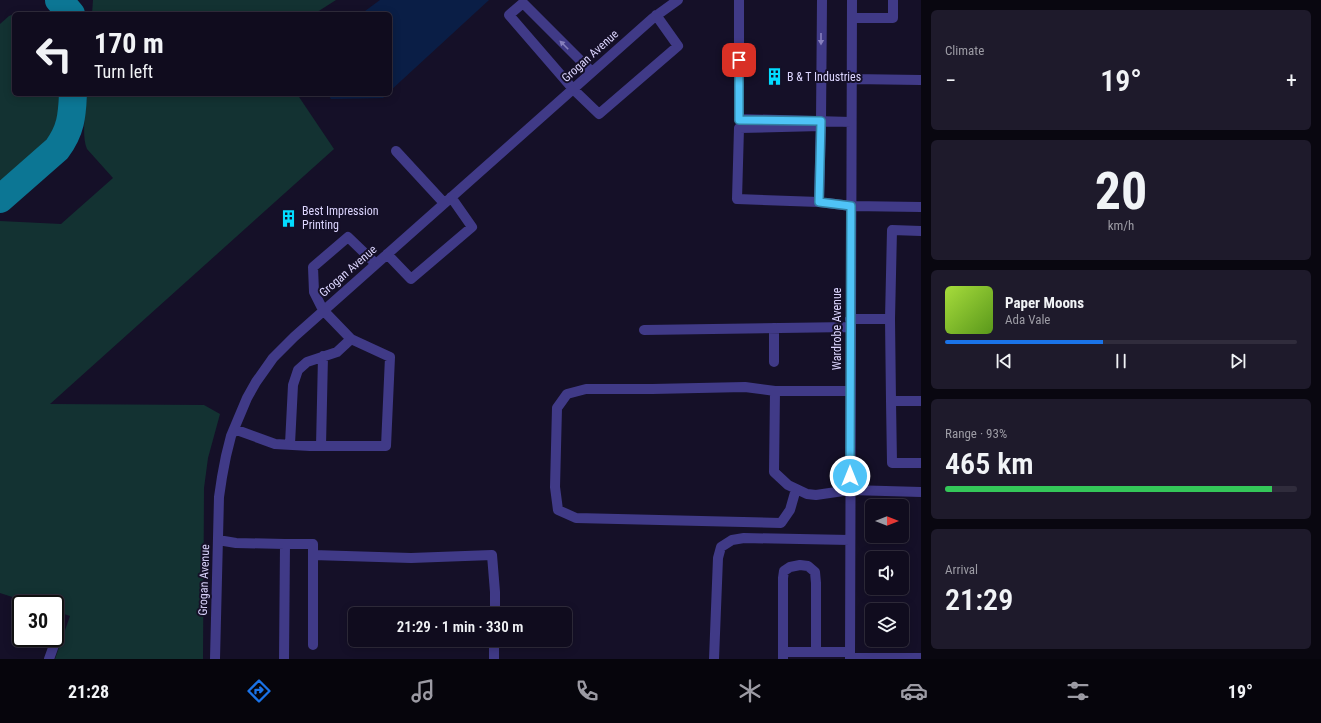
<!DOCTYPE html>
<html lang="en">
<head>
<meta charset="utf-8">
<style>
	body { margin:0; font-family:"Roboto Condensed",sans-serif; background:#1e1a2b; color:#f1f3f6; height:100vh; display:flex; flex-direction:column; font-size:15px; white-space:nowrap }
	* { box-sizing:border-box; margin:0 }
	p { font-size:13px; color:#9c9ba4 }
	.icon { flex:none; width:22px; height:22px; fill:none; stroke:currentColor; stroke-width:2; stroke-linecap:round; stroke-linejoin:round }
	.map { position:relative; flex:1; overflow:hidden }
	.drawer { display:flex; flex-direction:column; gap:10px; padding:10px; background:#090710; width:400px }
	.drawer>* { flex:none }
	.banner { position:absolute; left:12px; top:12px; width:380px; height:84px; border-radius:6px; box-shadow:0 2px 10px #0003,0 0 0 1px #302c3c; background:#100c1e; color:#f1f3f6; overflow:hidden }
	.needle { width:26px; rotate:90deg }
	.fabs { position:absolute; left:865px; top:499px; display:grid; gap:8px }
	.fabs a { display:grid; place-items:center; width:44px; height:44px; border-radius:6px; background:#100c1e; box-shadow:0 2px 10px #0003,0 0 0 1px #302c3c; font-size:20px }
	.speed { position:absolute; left:12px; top:595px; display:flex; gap:8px; font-size:20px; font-weight:700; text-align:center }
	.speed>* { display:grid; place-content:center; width:52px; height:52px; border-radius:50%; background:#100c1e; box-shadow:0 2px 10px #0003,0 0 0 1px #302c3c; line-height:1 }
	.speed .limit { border:2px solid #111; border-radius:6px; background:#fff; color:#111 }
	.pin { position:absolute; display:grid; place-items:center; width:34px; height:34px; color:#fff; margin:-17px; border-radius:8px; box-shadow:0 2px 6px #0006 }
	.me { position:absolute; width:44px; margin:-22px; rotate:0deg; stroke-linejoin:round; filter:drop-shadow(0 0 3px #0008) }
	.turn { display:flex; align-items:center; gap:14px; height:84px; padding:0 16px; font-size:18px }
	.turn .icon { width:52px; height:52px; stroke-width:2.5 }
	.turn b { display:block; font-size:28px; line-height:34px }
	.big { font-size:30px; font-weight:600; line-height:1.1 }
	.drawer .tile { flex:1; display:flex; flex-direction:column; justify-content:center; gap:6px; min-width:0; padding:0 14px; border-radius:6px; background:#1e1a2b }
	.drawer .dial { align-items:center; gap:0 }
	.dial b { font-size:52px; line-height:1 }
	.song { display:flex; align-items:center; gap:12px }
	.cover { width:48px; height:48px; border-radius:6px; background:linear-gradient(135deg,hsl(80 70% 55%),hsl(90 70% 35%)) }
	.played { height:4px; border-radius:2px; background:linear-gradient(90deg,#1a73e8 45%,#302c3c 45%) }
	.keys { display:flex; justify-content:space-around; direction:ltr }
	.heat { display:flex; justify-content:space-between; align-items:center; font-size:22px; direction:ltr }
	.charge { height:6px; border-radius:3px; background:linear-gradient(90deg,#34c759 93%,#302c3c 0) }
	.trip { position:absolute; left:348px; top:607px; width:224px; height:40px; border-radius:6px; background:#100c1e; box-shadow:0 2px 10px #0003,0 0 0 1px #302c3c; font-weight:600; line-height:40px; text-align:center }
	.tab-bar { display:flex; height:64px; justify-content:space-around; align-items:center; background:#06050c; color:#9c9ba4 }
	.tab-bar .icon { width:28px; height:28px }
	.tab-bar .on { color:#1a73e8 }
	.tab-bar b { font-size:18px; color:#f1f3f6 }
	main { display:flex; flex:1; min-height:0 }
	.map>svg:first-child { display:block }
	.green { fill:#133232 }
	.water { fill:#0a1e46 }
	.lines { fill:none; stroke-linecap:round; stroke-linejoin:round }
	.taxiway { stroke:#0c7694; stroke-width:28 }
	.minor { stroke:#403a87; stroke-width:10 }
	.oneway { fill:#8780bd }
	.route-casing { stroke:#337fa1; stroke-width:10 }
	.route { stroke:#4fc3f7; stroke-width:7 }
	.labels { text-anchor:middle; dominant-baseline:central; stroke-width:4; stroke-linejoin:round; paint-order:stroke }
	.street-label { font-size:12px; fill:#ddd6ff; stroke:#151028 }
	.poi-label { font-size:12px; fill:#ddd6ff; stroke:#151028; text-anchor:start }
</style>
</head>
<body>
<main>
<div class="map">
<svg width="921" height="659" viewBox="0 0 921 659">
	<rect width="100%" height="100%" fill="#151028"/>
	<path class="green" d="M93 0H336L314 14H92Z
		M14 14V94H59C59 105 59 118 55 128 47 144 14 169 0 182V24L9 16Z
		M87 94H297L334 149 50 404 204 405 220 414 208 458 204 488 203 659H55L70 616 55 611V604H34L0 593V221L61 224 113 178 87 149C81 135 86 109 87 94Z"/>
	<path class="water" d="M380 0H489L390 91V14H361Z
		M328 94H387L383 98 331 99Z"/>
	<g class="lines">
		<path class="taxiway" d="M59 0 71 14
			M0 199 57 149C71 130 72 116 73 94"/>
		<path class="minor" d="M739 0V119L851 122
			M822 0 821 121 819 202 851 206 921 207
			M852 18H893V0
			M592 72 523 3 509 15 573 89 599 114 678 46 656 15
			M852 79 921 80
			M396 151 444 203
			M819 202 737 199 739 128 821 126
			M387 254 411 279 472 227 451 197
			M850 319H890
			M774 328V362
			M644 330 850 327
			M775 391 745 387 652 389H586L567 394 557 408 555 487 558 510 576 518 781 523 790 510 796 489
			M850 391H775L774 472 788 485 807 494 816 495 850 490 921 492
			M891 401 890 319 892 230 921 231
			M921 401H891L892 463H921
			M234 429 275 444 310 446H386L390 357 351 339 323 310 314 292 313 267 348 237 376 264
			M290 444 293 385 298 370 307 362 337 352 351 339
			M321 446 323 356
			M218 540 236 543 285 544 284 659
			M285 544H313V645
			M313 555 411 558 492 555 495 592V614
			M783 652V578L784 571 790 567 800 565 808 566 815 572 816 583V652
			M850 658H921
			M49 659 57 637 56 622 55 621
			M215 659 219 497 222 477 226 456 231 436 247 398 256 382 273 358 294 337 653 18 678 0
			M494 659V640
			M714 659 718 558 721 547 732 540 744 538 850 540
			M783 659V652H850
			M850 659 852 0"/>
	</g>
	<defs><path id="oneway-solid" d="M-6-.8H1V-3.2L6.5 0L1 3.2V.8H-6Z"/></defs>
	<g class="oneway">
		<use href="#oneway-solid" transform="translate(821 39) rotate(90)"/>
		<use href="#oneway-solid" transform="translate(564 45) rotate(-135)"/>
	</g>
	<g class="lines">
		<defs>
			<path id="route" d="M739 60V120L821 121 819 202 851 206 850 476"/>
		</defs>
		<use href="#route" class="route-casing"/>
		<use href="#route" class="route"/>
	</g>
	<defs>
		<symbol id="building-bare" viewBox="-9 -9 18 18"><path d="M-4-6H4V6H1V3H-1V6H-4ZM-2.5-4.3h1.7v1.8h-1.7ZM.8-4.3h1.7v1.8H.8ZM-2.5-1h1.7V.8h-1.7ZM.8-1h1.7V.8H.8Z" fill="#02dcff" stroke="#151028" stroke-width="2.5" paint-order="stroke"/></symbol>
	</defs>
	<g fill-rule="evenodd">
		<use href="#building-bare" x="762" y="64" width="25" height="25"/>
		<use href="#building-bare" x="276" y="206" width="25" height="25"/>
	</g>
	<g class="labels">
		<g class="street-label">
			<text transform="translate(590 56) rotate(-42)">Grogan Avenue</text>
			<text transform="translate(348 271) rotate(-41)">Grogan Avenue</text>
			<text transform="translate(837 329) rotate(-90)">Wardrobe Avenue</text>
			<text transform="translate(204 580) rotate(-88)">Grogan Avenue</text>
		</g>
		<g class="poi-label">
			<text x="787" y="77">B &amp; T Industries</text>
			<text x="302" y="211">Best Impression<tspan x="302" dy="14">Printing</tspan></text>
		</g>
	</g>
</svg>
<div class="fabs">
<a><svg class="needle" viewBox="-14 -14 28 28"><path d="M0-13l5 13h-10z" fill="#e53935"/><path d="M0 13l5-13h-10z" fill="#9c9ba4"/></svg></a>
<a><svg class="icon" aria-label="sound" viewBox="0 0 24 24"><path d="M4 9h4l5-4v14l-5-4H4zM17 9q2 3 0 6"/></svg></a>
<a><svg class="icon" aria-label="layers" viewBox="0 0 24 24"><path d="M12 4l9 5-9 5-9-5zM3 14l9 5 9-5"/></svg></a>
</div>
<div class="speed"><div class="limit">30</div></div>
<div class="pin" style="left:739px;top:60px;background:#d93025"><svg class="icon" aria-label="arrive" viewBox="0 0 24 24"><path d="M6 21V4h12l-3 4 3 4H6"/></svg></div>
<svg class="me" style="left:850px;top:476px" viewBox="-20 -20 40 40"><circle r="17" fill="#4fc3f7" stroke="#fff" stroke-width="3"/><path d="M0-11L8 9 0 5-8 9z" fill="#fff"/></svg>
<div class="trip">21:29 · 1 min · 330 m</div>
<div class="banner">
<div class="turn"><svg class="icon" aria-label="left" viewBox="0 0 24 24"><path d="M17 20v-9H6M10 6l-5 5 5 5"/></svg><div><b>170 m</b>Turn left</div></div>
</div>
</div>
<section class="drawer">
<div class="tile"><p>Climate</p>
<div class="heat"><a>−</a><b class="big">19°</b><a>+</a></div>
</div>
<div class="tile dial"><b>20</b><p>km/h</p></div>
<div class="tile">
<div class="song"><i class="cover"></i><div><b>Paper Moons</b><p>Ada Vale</p></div></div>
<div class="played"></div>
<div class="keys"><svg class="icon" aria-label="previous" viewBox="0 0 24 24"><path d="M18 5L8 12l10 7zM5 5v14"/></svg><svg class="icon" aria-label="pause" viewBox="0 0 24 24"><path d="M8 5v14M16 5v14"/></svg><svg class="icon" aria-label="next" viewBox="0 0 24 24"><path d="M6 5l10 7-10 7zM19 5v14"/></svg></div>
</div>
<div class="tile"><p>Range · 93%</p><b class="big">465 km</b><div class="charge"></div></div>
<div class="tile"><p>Arrival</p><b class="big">21:29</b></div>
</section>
</main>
<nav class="tab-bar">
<b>21:28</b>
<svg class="icon on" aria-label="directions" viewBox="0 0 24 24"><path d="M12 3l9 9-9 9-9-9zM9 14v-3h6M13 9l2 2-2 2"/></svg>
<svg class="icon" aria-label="music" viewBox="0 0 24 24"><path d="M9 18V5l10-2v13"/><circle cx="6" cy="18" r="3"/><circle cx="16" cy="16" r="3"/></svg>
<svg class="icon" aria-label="phone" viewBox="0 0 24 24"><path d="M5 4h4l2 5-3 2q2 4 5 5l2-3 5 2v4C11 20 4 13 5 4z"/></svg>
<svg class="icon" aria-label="climate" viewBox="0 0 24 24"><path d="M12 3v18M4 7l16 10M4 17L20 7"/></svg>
<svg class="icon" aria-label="car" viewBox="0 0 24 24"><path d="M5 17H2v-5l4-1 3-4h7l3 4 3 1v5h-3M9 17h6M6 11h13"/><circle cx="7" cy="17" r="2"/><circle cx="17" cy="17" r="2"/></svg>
<svg class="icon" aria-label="filters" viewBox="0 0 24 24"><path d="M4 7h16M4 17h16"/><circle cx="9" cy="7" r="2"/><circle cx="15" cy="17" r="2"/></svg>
<b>19°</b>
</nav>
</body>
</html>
